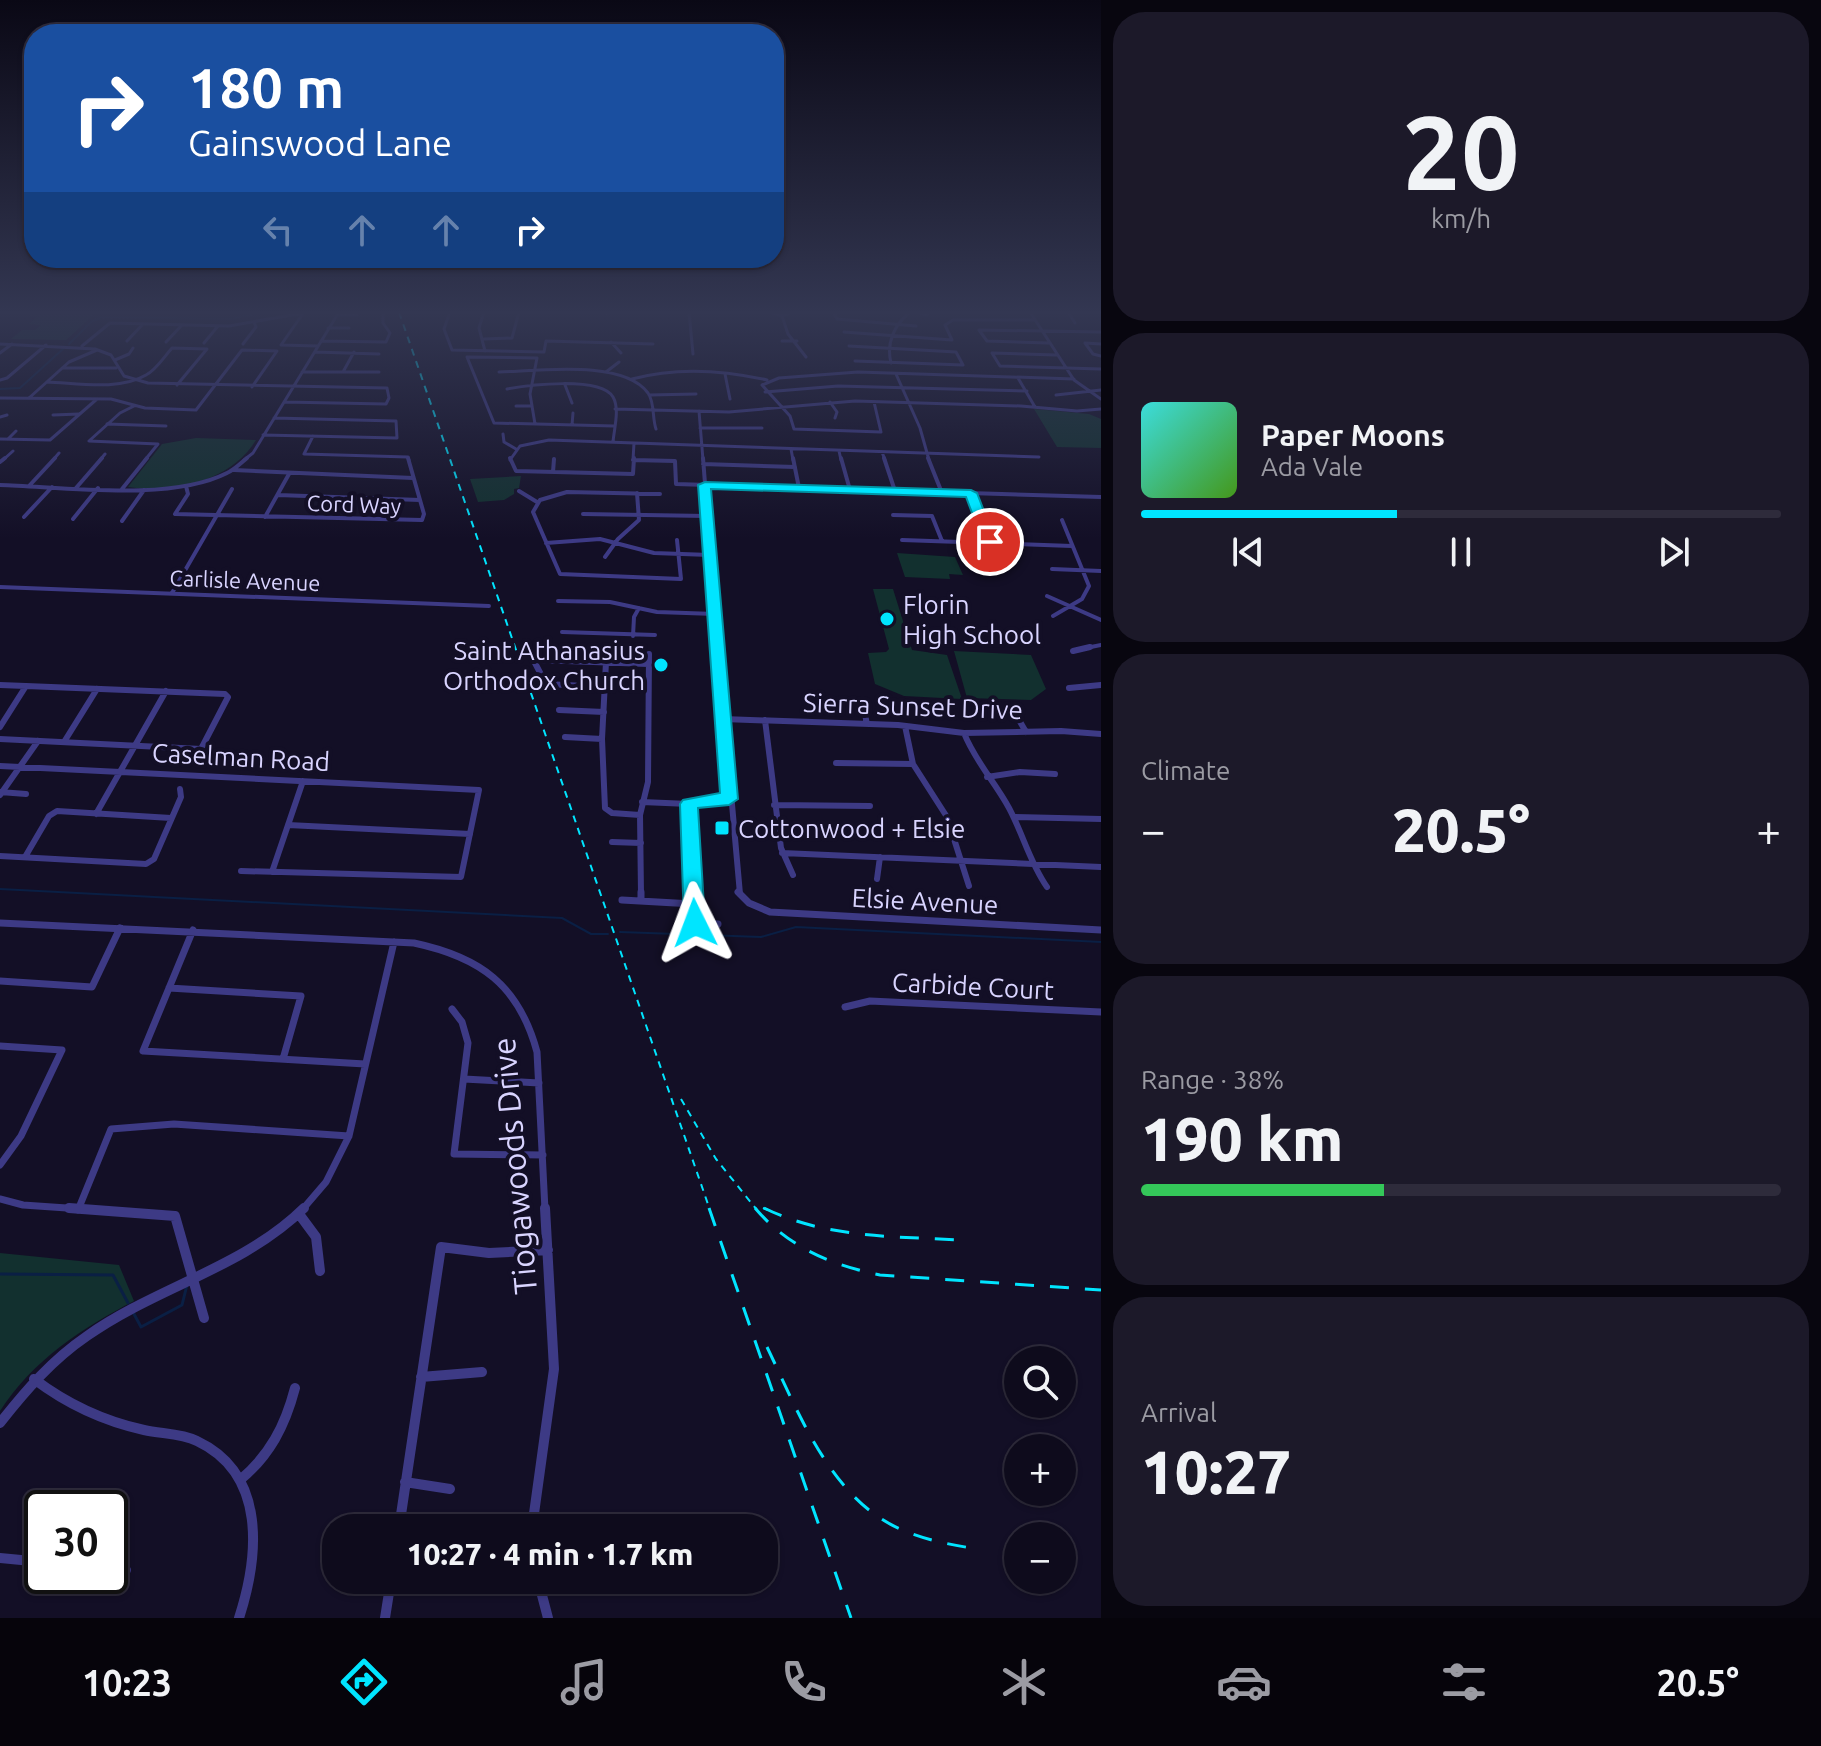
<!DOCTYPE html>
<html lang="en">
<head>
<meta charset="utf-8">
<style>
	body { margin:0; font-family:Ubuntu,sans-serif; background:#1c1929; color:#f1f3f6; height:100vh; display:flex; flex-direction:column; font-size:30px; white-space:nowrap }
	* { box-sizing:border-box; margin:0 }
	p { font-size:26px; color:#9b9ba3 }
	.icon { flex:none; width:44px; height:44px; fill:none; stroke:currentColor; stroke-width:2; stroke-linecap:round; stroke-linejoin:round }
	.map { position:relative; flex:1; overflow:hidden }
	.sheet { display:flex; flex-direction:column; gap:12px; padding:12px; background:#08060f; width:720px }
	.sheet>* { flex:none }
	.hud { position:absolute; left:24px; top:24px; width:760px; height:244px; border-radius:32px; box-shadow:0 2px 6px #0004,0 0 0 2px #2e2b3b; background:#1a4fa0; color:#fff; overflow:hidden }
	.controls { position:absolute; left:1004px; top:1346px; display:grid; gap:16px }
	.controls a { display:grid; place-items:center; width:72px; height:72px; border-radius:50%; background:#0e0b1c; box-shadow:0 2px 6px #0004,0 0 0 2px #2e2b3b; font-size:40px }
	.speed { position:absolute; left:24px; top:1490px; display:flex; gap:16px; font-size:40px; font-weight:700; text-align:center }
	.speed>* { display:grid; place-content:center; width:104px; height:104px; border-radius:50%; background:#0e0b1c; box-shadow:0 2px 6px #0004,0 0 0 2px #2e2b3b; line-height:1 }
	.speed .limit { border:4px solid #111; border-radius:12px; background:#fff; color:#111 }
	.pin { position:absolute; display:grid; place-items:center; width:68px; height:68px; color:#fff; margin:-34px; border:4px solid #fff; border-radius:50%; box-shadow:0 2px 8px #0007 }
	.me { position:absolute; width:88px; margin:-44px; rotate:357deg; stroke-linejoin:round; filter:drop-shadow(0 0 6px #0008) }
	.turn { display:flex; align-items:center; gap:28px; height:168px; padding:0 32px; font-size:36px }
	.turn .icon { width:104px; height:104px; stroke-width:2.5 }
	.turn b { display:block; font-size:56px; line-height:68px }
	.lanes { display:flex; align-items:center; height:76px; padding:0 32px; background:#0003; justify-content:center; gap:40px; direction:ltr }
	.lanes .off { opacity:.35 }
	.big { font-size:60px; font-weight:800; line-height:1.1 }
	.sheet .tile { flex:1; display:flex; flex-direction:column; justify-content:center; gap:12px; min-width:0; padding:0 28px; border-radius:32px; background:#1c1929 }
	.sheet .dial { align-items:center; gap:0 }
	.dial b { font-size:104px; line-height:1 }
	.song { display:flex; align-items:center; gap:24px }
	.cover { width:96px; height:96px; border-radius:12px; background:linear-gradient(135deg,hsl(180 70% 55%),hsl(100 70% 35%)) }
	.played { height:8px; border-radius:4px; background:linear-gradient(90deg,#00e5ff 40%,#2e2b3b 40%) }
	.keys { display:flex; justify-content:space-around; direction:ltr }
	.heat { display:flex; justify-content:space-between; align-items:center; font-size:44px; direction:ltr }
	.charge { height:12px; border-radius:6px; background:linear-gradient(90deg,#34c759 38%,#2e2b3b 0) }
	.trip { position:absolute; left:322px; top:1514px; width:456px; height:80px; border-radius:32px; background:#0e0b1c; box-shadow:0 2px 6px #0004,0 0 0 2px #2e2b3b; font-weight:800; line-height:80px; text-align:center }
	.tabs { display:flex; height:128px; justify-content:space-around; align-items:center; background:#06040b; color:#9b9ba3 }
	.tabs .icon { width:56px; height:56px }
	.tabs .selected { color:#00e5ff }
	.tabs b { font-size:36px; color:#f1f3f6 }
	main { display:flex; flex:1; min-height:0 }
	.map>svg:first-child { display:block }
	.green { fill:#12302f }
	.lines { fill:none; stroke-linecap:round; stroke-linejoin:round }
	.stream-far1 { stroke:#0a1f44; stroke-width:2 }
	.stream { stroke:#0a1f44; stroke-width:3 }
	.minor-far4 { stroke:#3d3a85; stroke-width:3 }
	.minor-far3 { stroke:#3d3a85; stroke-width:4 }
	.minor-far2 { stroke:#3d3a85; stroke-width:6 }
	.minor-far1 { stroke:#3d3a85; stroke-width:7 }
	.minor { stroke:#3d3a85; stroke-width:10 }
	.rail-far1 { stroke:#00e5ff; stroke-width:2; stroke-dasharray:7 6; stroke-linecap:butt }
	.rail { stroke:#00e5ff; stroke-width:3; stroke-dasharray:19 16; stroke-linecap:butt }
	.route { fill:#00e5ff; stroke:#0095a6; stroke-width:2 }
	.poi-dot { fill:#00e5ff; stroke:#130f26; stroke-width:3 }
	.labels { text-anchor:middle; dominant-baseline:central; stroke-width:8; stroke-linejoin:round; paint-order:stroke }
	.far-street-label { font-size:22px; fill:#d9d4ff; stroke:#130f26 }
	.poi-label { font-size:26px; fill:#d9d4ff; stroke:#130f26; text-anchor:start }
	.street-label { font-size:26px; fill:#d9d4ff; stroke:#130f26 }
	.near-street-label { font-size:32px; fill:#d9d4ff; stroke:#130f26 }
</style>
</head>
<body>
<main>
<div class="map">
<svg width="1101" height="1618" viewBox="0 0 1101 1618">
	<rect width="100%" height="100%" fill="#130f26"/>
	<path class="green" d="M30 312H97L66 340 11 339 22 330H35L41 325 29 324 38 316 27 315Z
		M1034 409 1089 414 1101 419V448L1057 447Z
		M196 438 256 440C231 481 174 494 128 487L162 444Z
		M521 476 519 488 514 489V494L504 500 478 502 470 479Z
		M897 553 955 557 963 575 949 574 950 579 905 577Z
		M873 589H893L912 650 947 655 962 699 904 696 875 684 868 653 886 652 889 649Z
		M954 651 1031 655 1046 689 1031 700 967 698Z
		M0 1253 119 1265 134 1301C82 1328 33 1360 0 1411Z"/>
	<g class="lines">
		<path class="stream-far1" d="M69 344 91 322 102 317 231 319 263 312
			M0 389 20 388 63 349
			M0 889 562 918 591 934H608
			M620 932 761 937 796 927 1101 942"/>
		<path class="stream" d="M0 1274 113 1275 128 1303
			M134 1314 141 1327 182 1305 187 1285"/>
		<path class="minor-far4" d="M201 312H229
			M304 312 281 345 318 346
			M450 312 444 329 452 350 544 352 546 341 653 344
			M484 312 479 328 485 351
			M589 312 609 313
			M689 312 693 354
			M771 312 782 316 792 312
			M918 312 927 315
			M1030 312 1074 380 1101 399
			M1068 312 1075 323
			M834 313 837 319 916 326
			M338 315H357
			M782 316 788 334 806 357
			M328 328H349
			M844 332 952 340 945 325 953 320H1035
			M484 339 512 338 519 312
			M127 341 143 324
			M321 341 386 342 390 333 383 323V312
			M782 341H797
			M166 342 182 325
			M611 342 621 353
			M204 343 218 326
			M1048 343 987 341 979 330 1101 332
			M0 344 95 349 111 355 124 376 148 383 387 388 389 398 386 404 284 402
			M243 344 256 327 254 322
			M1101 344 1085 343 1093 354 1101 356
			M82 346 110 323 229 326 303 313
			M849 346 956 352 963 365 855 361
			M315 352 379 354
			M0 353 12 344
			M1056 355 992 353 1000 366 1101 369
			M115 360 129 354 133 348
			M891 363C886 343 894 325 910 312
			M62 368H116
			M302 372H379
			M343 372 354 352
			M499 372C537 371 623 359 648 393 655 403 652 418 656 429
			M606 372 619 362
			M725 374 730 399
			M896 374 920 428 929 460
			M1018 378 1035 407
			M632 379C676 367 723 370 767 380
			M0 380 7 378 46 345
			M47 382C77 383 119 391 146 375 156 370 164 357 172 348L207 349 177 385
			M565 385 572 403
			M507 389C528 385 600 376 613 397 620 409 614 429 613 442
			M765 392 838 386 1027 391
			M649 395 696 394
			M1056 395 1101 390
			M0 398 111 399 145 408 196 410 242 350 277 351 252 387
			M29 398 69 362 97 350
			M830 402 837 412 835 418
			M874 402 881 432 794 429 790 416 762 385 779 378 858 372 1074 379
			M134 406 120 413 89 441 158 444 145 460
			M516 406H532
			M615 409 729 412 855 401 1021 406 1077 411 1101 409
			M699 411 703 460
			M53 415 79 414
			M0 417 7 415
			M107 424 166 426
			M535 424 530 394 537 358 467 357 494 423 614 426
			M572 425 573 413
			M700 428H762
			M503 434 504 442 516 449
			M263 435 397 438 396 421 274 418
			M313 436 304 454 408 457 409 460
			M0 439 50 440 97 399
			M8 439 16 431
			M791 449 793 460
			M839 451 841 460
			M882 452 885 460
			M3 460 13 451
			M53 460 59 453
			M100 460 105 454
			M244 460 253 453 339 312
			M510 460 520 446 549 440 1039 457
			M633 460 634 443"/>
		<path class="minor-far3" d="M510 458 516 471 633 474 634 458
			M703 458 718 649
			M793 458 799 488
			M841 458 850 490
			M884 458 895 491
			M928 458 942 493
			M633 460 675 461 676 484 1101 497
			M0 462 5 458
			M703 464 795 467
			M234 470 413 478
			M553 472 554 459
			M0 485C64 487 170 502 227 473 234 470 241 463 247 458
			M29 486 55 458
			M186 486 188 494 175 514 422 520 424 514 408 458
			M76 488 102 458
			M122 489 147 458
			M519 491 537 502
			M971 493 990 542
			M660 494 567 492 540 500 533 512 560 574 681 579 677 540
			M278 495 420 500
			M583 514 707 516
			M893 515 932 516 942 541
			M24 517 52 487
			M265 517 289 474
			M978 517 1009 518
			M73 519 98 488
			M122 521 144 490
			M902 540 1072 546
			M546 543 600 539 654 553 710 555
			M605 557 618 539 639 520 637 493
			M1052 569 1101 571
			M0 587 489 606
			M172 593 232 489
			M1047 596 1101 620
			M558 601 610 602 657 612 715 614
			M1053 616 1082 599 1089 586 1062 520
			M562 632 655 635
			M633 636 634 617 639 608
			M1081 649 1101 645"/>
		<path class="minor-far2" d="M718 647 740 894
			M1073 651 1090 647
			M606 662 602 739 605 808 612 813 640 815
			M0 685 26 686
			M605 687 546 684 535 663 538 660 648 664
			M1069 688 1101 685
			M863 705 867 724
			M559 710 604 712
			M1015 713 1026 732
			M723 719 898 725 964 733 1061 731 1101 734
			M765 720 781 848 793 875
			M905 726 913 764 947 817 969 886
			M0 727 26 686 225 694 228 697 201 749 0 739
			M964 733C975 761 995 782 1009 808 1023 834 1030 863 1047 887
			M565 737 602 739
			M64 742 97 689
			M836 763 913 764
			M0 766 479 790 461 877 241 871
			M987 777 1020 772 1055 774
			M0 792 26 794
			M0 795 38 741
			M642 802 689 804 729 799
			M689 804 694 894
			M774 805 870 806
			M96 814 166 691
			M1014 817 1101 819
			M288 825 470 834
			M612 842 641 843
			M782 853 1101 867
			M0 856 146 864 154 859 181 797 180 789
			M25 857 49 816 57 811 171 818
			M272 872 303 781
			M877 879 880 857
			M641 894 640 815 648 782 649 654"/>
		<path class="minor-far1" d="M641 892V901
			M693 892 695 923 718 924
			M738 892 749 903 770 912 1101 930
			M622 900 693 904
			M0 923 414 943C480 957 519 985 537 1052L545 1210
			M193 930 143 1051 365 1064
			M0 981 92 987 120 928
			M169 988 301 996 283 1059
			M845 1007 870 1001 1101 1012
			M452 1009 462 1022 468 1043 454 1154 543 1155
			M0 1046 62 1050 21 1136 0 1165
			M464 1079 539 1083
			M0 1199 23 1205 96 1210
			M78 1210 111 1129 174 1124 349 1136
			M302 1210 326 1182 349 1136 394 942"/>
		<path class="minor" d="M69 1208 175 1216 204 1318
			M299 1214 316 1237 320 1271
			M421 1377 482 1372
			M34 1379C67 1404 103 1421 144 1430 161 1434 181 1433 197 1441 267 1474 259 1556 239 1618
			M0 1423C26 1390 52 1360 87 1336 156 1287 243 1268 304 1208
			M240 1480C270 1455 285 1426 295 1388
			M405 1482 450 1489
			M399 1528 441 1247 489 1253 548 1250
			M532 1528 554 1369 545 1208
			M0 1558 42 1562
			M110 1569 126 1570
			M538 1580 548 1618
			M385 1618 391 1580"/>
		<path class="rail-far1" d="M399 312 710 1210
			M681 1099 716 1159 757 1210
			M763 1208 768 1210"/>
		<path class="rail" d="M709 1208 851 1618
			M755 1208C788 1247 831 1265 880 1275L1101 1290
			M764 1208C825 1238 890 1236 957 1240
			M767 1347C798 1411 830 1498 900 1529 925 1540 951 1545 978 1549"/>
	</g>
	<linearGradient id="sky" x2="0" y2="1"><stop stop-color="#0a0815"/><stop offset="0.58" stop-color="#333752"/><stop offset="1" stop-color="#333752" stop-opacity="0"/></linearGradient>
	<rect width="1101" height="539" fill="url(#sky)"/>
	<path class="route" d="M705 482 971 490 977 493 996 542 990 546 983 542 966 497 711 489 738 799 729 805 698 808 705 923 702 928H687L684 923 680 804 683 800 720 793 698 485Z"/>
	<g class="poi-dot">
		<circle cx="887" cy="619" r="8"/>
		<circle cx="661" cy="665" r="8"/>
		<rect x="714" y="820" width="16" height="16" rx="4"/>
	</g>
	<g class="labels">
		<g class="far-street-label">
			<text transform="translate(354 504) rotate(2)">Cord Way</text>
			<text transform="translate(245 580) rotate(2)">Carlisle Avenue</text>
		</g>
		<g class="poi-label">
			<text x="903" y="604">Florin<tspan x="903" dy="30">High School</tspan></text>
			<text x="645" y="650" text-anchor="end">Saint Athanasius<tspan x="645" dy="30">Orthodox Church</tspan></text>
			<text x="738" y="828">Cottonwood + Elsie</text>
		</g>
		<g class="street-label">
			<text transform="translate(913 706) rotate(2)">Sierra Sunset Drive</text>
			<text transform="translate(241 757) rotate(3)">Caselman Road</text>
			<text transform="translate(925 901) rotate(3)">Elsie Avenue</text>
			<text transform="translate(973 986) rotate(3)">Carbide Court</text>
		</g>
		<g class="near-street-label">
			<text transform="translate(514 1166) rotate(-95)">Tiogawoods Drive</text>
		</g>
	</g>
</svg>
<div class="controls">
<a><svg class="icon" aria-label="search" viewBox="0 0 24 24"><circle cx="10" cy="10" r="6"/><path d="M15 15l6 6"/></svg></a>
<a>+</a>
<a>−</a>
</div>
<div class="speed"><div class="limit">30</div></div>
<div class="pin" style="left:990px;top:542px;background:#d93025"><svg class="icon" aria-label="arrive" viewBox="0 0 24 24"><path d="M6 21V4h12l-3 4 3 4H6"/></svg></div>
<svg class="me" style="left:695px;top:923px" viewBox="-20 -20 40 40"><path d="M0-17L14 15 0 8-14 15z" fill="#00e5ff" stroke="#fff" stroke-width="4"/></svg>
<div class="trip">10:27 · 4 min · 1.7 km</div>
<div class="hud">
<div class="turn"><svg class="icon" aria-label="right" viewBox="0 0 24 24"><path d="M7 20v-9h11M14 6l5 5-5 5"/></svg><div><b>180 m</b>Gainswood Lane</div></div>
<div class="lanes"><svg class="icon off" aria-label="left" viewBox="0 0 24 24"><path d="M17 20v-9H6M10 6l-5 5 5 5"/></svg><svg class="icon off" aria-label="ahead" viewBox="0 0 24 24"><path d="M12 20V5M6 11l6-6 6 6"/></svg><svg class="icon off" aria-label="ahead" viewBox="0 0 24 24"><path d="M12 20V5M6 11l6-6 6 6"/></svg><svg class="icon" aria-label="right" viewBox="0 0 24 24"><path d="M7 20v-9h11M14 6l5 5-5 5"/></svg></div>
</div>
</div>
<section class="sheet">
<div class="tile dial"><b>20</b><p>km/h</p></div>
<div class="tile">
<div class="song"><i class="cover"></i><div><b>Paper Moons</b><p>Ada Vale</p></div></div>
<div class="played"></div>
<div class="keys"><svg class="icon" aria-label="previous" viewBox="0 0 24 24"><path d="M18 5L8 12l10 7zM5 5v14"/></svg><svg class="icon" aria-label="pause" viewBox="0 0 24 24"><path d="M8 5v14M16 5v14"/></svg><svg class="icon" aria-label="next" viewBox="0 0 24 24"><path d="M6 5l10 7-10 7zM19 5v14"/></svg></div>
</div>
<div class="tile"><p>Climate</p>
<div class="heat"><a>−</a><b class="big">20.5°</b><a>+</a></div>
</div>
<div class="tile"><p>Range · 38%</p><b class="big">190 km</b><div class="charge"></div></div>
<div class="tile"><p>Arrival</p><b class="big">10:27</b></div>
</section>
</main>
<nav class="tabs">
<b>10:23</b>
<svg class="icon selected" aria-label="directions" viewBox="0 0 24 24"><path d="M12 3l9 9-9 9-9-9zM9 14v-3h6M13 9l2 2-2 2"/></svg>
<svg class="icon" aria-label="music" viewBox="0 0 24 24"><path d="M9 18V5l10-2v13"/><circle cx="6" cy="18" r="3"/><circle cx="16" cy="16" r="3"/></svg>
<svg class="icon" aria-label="phone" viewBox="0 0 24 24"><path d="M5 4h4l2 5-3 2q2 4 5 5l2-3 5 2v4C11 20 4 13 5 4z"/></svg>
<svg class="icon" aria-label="climate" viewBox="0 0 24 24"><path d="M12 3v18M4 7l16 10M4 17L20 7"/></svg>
<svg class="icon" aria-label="car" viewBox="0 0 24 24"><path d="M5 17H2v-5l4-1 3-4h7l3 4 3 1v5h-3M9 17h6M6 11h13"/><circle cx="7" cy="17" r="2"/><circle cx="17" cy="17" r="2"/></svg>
<svg class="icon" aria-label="filters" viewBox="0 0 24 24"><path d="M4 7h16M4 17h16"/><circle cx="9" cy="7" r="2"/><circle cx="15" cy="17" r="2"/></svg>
<b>20.5°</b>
</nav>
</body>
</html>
